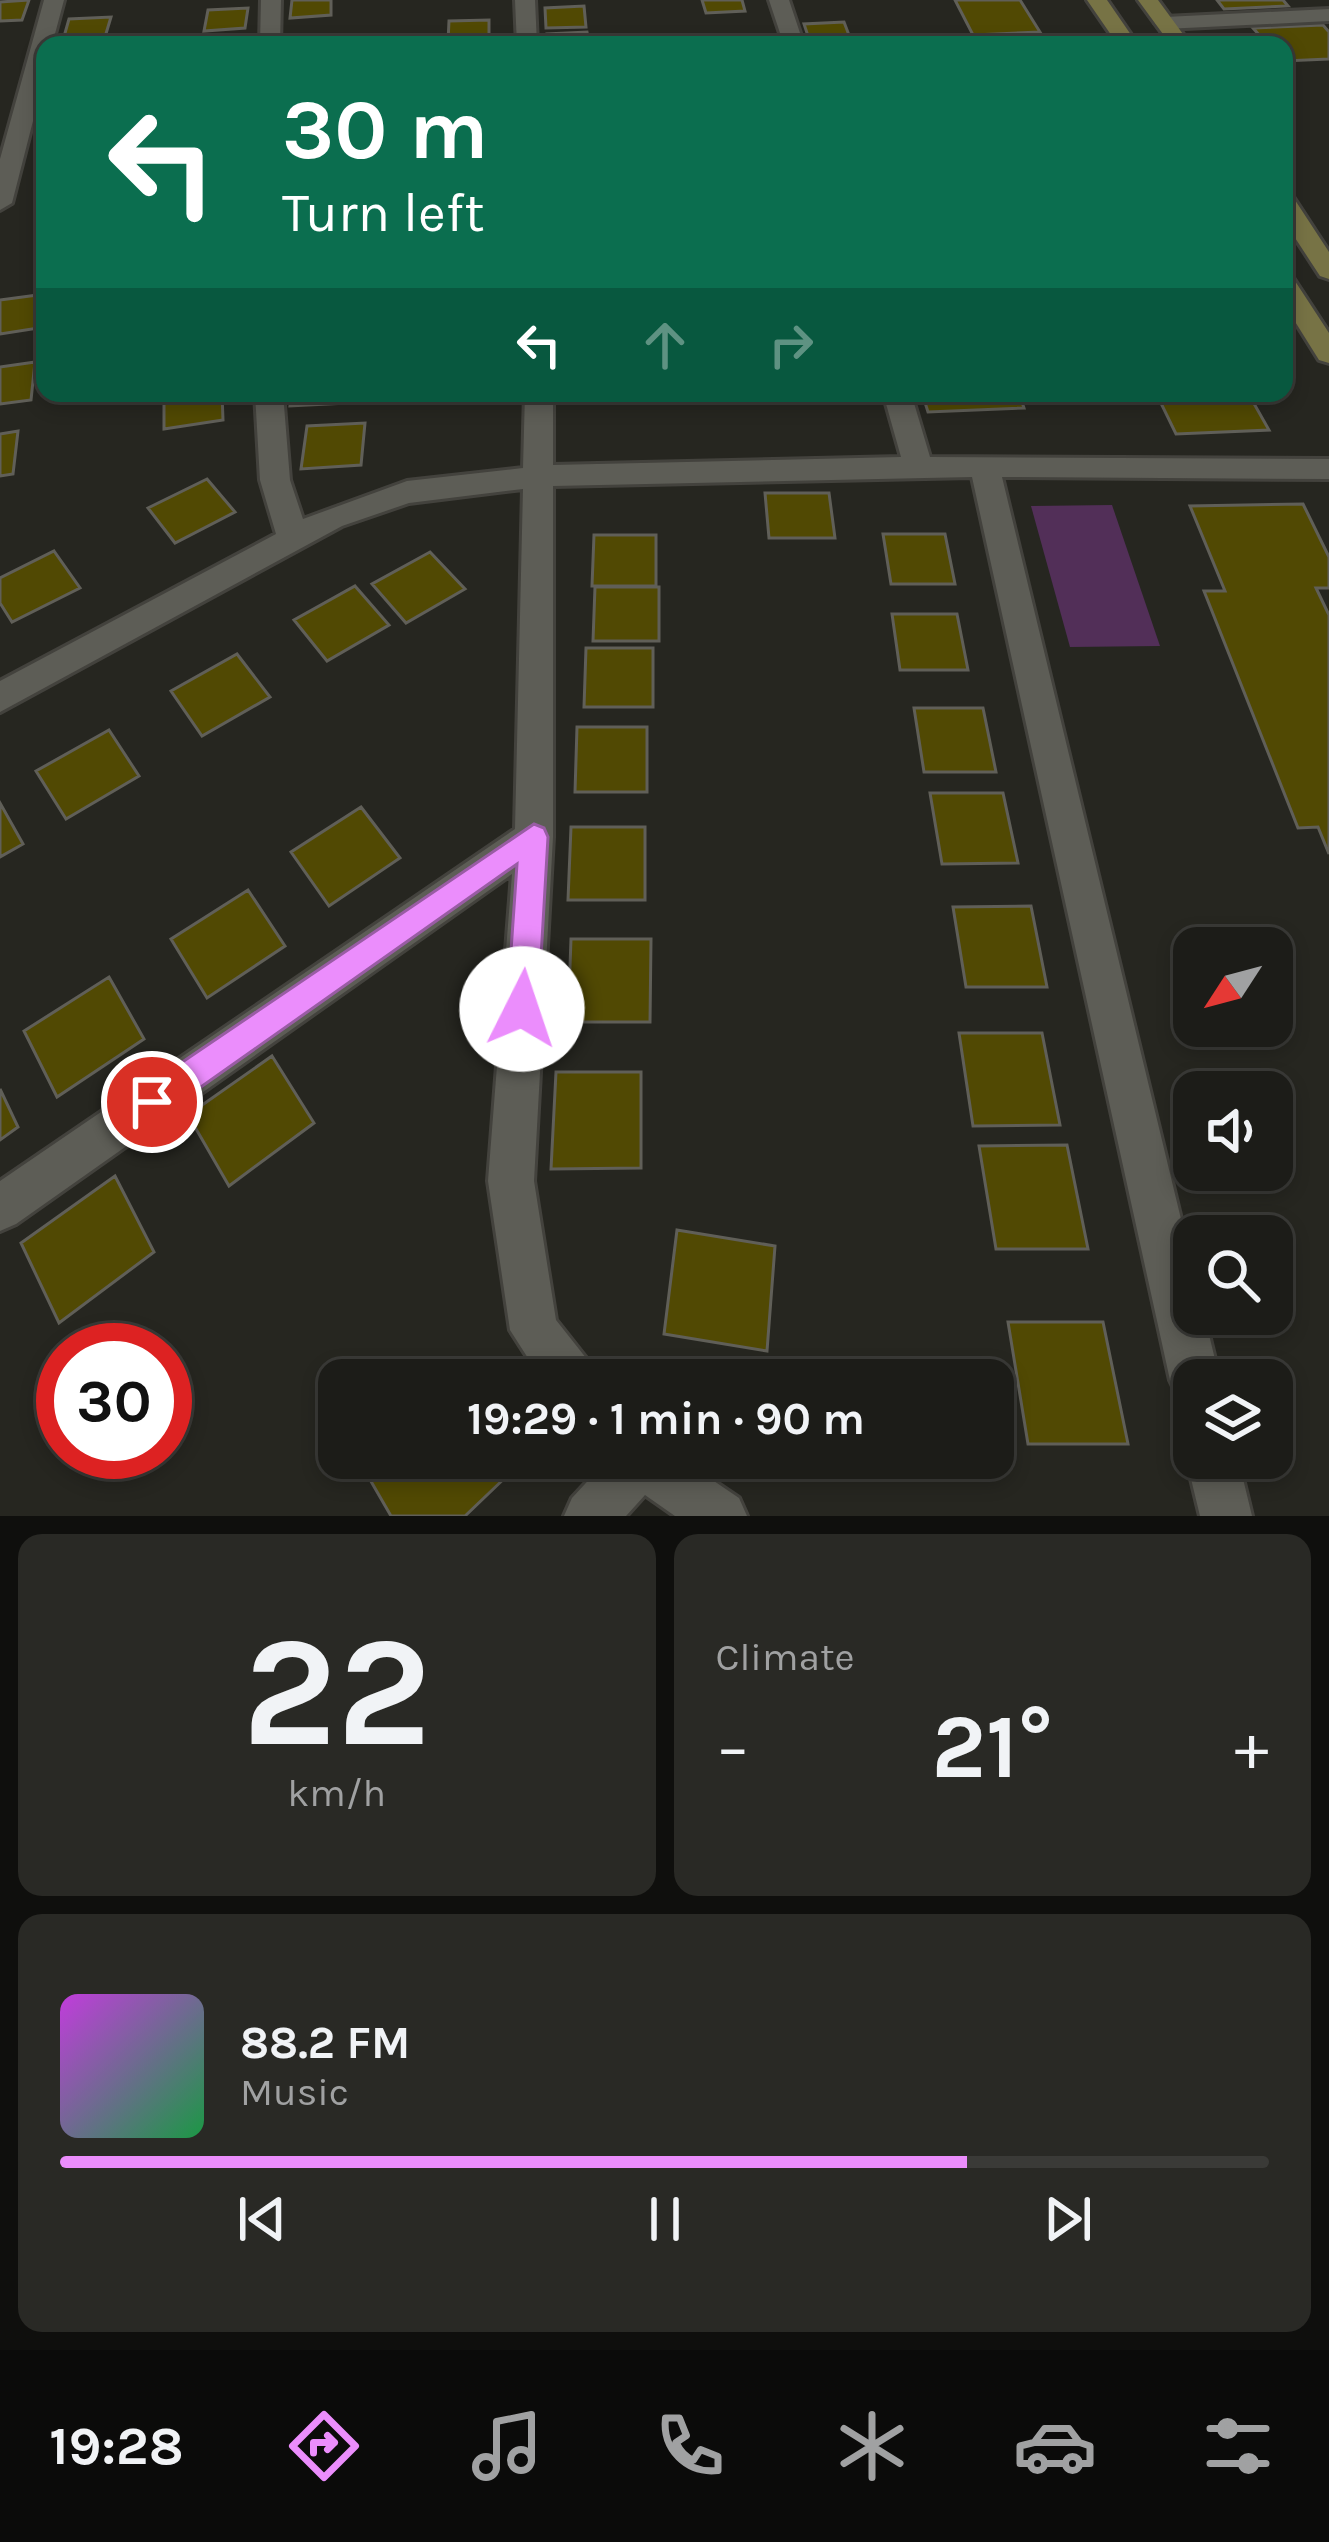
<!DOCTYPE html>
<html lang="en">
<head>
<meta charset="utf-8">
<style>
	body { margin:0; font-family:Karla,sans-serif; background:#292925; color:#f1f3f6; height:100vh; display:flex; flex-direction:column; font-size:45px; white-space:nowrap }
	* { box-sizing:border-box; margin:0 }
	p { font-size:39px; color:#a0a1a2 }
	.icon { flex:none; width:66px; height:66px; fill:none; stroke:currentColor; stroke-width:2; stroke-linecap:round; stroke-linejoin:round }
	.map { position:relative; height:1516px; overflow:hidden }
	.drawer { display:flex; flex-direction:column; gap:18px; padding:18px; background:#0f0f0d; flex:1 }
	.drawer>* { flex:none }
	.hud { position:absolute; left:36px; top:36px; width:1257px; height:366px; border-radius:24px; box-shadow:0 6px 18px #0003,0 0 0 3px #3a3a37; background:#0b6e4f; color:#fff; overflow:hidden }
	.needle { width:78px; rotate:234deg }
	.controls { position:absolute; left:1173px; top:927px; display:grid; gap:24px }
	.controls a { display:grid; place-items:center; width:120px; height:120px; border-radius:24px; background:#1c1c18; box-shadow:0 6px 18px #0003,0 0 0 3px #3a3a37; font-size:60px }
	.speed { position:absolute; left:36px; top:1323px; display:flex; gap:24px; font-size:60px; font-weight:700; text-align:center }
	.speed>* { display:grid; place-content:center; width:156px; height:156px; border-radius:50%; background:#1c1c18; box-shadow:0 6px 18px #0003,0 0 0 3px #3a3a37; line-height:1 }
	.speed .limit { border:18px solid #d22; background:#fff; color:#111 }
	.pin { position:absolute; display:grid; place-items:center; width:102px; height:102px; color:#fff; margin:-51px; border:6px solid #fff; border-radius:50%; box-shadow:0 3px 12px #0007 }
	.me { position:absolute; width:132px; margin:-66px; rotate:4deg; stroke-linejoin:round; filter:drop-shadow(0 0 9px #0008) }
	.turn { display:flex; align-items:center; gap:42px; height:252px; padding:0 48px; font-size:54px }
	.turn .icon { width:156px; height:156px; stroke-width:2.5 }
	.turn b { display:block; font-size:84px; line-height:102px }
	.lanes { display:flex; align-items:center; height:114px; padding:0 48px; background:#0003; justify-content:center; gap:60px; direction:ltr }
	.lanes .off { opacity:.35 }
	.big { font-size:90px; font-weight:700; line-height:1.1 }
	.drawer .widget { flex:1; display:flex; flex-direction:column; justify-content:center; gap:18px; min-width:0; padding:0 42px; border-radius:24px; background:#292925 }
	.drawer .dial { align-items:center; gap:0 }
	.dial b { font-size:156px; line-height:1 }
	.song { display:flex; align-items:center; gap:36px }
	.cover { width:144px; height:144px; border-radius:18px; background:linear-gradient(135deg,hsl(290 70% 55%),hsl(140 70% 35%)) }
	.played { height:12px; border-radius:6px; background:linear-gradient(90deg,#eb8dfc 75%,#3a3a37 75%) }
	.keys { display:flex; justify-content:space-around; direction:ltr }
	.heat { display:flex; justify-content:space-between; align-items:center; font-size:66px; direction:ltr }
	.drawer .tiles { flex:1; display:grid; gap:18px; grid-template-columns:1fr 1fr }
	.widget:last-child { grid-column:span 2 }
	.trip { position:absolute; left:318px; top:1359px; width:696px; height:120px; border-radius:24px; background:#1c1c18; box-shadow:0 6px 18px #0003,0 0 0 3px #3a3a37; font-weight:700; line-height:120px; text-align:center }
	.tab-bar { display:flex; height:192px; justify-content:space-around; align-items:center; background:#0b0b0a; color:#a0a1a2 }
	.tab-bar .icon { width:84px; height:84px }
	.tab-bar .on { color:#eb8dfc }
	.tab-bar b { font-size:54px; color:#f1f3f6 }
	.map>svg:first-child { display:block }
	.green { fill:#522f58 }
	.building { fill:#514903; stroke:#605f58; stroke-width:3 }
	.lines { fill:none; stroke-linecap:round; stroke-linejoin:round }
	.street-casing { stroke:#43423d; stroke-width:6 }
	.secondary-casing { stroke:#43423d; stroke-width:6 }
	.street { fill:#5d5d56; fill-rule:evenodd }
	.secondary { fill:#777345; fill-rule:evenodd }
	.route { fill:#eb8dfc; stroke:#995ca4; stroke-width:3 }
</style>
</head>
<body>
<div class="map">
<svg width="1329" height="1516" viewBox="0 0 1329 1516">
	<rect width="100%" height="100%" fill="#262620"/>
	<path class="green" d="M1112 505 1160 646 1070 647 1031 506Z"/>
	<path class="building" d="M29 0 22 20 0 21V2Z
		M292 0H331V15L290 18Z
		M702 0H742L745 11 706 13Z
		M955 0H1020L1040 32 973 35Z
		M1217 0H1283L1288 6 1224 9Z
		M584 6 586 27 546 28 545 8Z
		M248 8 245 28 204 31 208 10Z
		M111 17 105 37 63 40 69 19Z
		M489 20V41L448 42 449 21Z
		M844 22 852 43 811 45 804 24Z
		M1323 25 1329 32V59L1284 61V45H1268L1253 28Z
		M587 32 589 45H548L547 34Z
		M336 35 335 45H294L295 38Z
		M753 35 756 45H715L713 36Z
		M45 294V327L0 334V300Z
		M35 362 31 400 0 404V367Z
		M164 393H222L223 420 164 429Z
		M292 393H348L347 403 290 406Z
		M922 393H1019L1024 408 928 412Z
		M1156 393H1248L1269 430 1176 434Z
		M365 423 361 465 301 469 307 426Z
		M18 431 13 474 0 476V434Z
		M207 479 235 512 175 543 148 508Z
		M765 493H829L835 538H769Z
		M1303 504 1329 557V588H1316L1329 615V854L1318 827 1298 828 1204 591H1225L1190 506Z
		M883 534H945L955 584H891Z
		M594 535H656V586H592Z
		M54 551 80 588 12 622 0 603V578Z
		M430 552 465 589 406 623 372 584Z
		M355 586 389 625 327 661 294 620Z
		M595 587H659V641H593Z
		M892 614H957L968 670H900Z
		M586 648H653V707H584Z
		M237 654 270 697 202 736 171 691Z
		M914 708H983L996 772H924Z
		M577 727H647V792H575Z
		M109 730 139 776 66 819 36 771Z
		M930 793H1003L1018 863 942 864Z
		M0 803 23 844 0 857Z
		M361 807 400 858 329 906 291 852Z
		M571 827H645V900H568Z
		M248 890 285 946 207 998 171 939Z
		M1031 906 1047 987H966L953 907Z
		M571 939H651L650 1022H568Z
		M109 977 144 1039 57 1097 24 1031Z
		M959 1033H1042L1060 1125 973 1126Z
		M272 1056 314 1123 229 1186 188 1115Z
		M556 1072H641V1168L551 1169Z
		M0 1089 18 1127 0 1140Z
		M1067 1145 1088 1249H996L979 1146Z
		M115 1176 154 1252 59 1323 21 1243Z
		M677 1230 775 1246 767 1351 664 1334Z
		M1008 1322H1103L1128 1444H1028Z
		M368 1458H500L509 1474 465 1516H391L361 1464Z"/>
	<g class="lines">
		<defs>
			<path id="street" d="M44 0H64L52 45H45V74L12 203 0 210V159Z
				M261 0H281L280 45H260Z
				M515 0H535L537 45H517Z
				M769 0H789L804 45H784Z
				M1329 9V21L1165 29 1155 23 1165 17Z
				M255 393H283L290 480 303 519 407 481 523 468 525 393H553V465L901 457 883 393H911L930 457 1329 459V479L1002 477 1194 1273V1314H1204L1220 1380H1194V1404L1178 1397 1170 1380 972 477 553 486V837L534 1181 556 1320 590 1363 598 1380H542L510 1330 488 1181 512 874 16 1224 0 1231V1181L515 829 523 489 409 503 342 526 0 712V681L276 534 260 480Z
				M1194 1440V1458H1238L1252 1516H1200L1186 1458Z
				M609 1458H680L739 1498 747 1516H675L645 1495 626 1516H564L572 1498Z"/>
			<path id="secondary" d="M1087 0H1107L1138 45H1118Z
				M1138 0H1158L1191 45H1171Z
				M1284 195 1293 197 1329 252V279L1320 276 1284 221Z
				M1284 276 1293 278 1329 333V363L1319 360 1284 304Z"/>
		</defs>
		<use href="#street" class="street-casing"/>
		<use href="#secondary" class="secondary-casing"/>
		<use href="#street" class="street"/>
		<use href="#secondary" class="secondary"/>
	</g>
	<path class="route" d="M534 824 544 828 548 837 538 1009 533 1020 522 1024 511 1020 507 1009 517 864 164 1113 152 1118 141 1113 136 1102 141 1090Z"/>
</svg>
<div class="controls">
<a><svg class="needle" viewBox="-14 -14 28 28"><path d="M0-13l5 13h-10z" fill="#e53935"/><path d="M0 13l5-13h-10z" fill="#a0a1a2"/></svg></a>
<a><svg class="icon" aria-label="sound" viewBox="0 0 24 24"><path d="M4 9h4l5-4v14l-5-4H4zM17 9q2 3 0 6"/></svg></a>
<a><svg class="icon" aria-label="search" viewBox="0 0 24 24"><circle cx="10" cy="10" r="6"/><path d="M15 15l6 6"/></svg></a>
<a><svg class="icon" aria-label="layers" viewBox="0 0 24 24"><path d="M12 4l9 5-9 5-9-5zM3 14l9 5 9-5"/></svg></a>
</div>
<div class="speed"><div class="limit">30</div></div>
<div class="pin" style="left:152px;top:1102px;background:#d93025"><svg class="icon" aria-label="arrive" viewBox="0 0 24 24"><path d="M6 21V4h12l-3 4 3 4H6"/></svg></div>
<svg class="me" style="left:522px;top:1009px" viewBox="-20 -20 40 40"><circle r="19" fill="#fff"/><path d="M0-13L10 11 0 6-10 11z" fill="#eb8dfc"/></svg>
<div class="trip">19:29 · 1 min · 90 m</div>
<div class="hud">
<div class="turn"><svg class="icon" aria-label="left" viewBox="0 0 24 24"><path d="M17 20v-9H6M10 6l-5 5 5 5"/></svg><div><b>30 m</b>Turn left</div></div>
<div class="lanes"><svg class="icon" aria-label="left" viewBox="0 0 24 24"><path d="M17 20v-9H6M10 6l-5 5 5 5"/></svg><svg class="icon off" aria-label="ahead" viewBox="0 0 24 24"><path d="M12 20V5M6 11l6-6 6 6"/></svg><svg class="icon off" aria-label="right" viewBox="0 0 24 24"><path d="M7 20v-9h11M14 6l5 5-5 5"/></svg></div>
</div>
</div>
<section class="drawer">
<div class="tiles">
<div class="widget dial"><b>22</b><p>km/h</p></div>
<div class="widget"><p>Climate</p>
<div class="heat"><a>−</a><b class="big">21°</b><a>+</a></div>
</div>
<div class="widget">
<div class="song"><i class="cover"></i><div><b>88.2 FM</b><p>Music</p></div></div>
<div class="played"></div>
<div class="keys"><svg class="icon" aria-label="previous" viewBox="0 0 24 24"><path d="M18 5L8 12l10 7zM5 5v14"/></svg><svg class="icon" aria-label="pause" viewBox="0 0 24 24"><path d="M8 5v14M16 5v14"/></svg><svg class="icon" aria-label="next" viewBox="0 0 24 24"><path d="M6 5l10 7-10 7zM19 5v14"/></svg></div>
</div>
</div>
</section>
<nav class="tab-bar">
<b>19:28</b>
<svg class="icon on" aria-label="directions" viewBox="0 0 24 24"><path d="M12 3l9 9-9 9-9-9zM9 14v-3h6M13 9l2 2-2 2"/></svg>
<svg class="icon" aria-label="music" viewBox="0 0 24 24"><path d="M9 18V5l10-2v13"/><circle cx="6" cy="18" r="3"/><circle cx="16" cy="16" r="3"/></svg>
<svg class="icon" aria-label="phone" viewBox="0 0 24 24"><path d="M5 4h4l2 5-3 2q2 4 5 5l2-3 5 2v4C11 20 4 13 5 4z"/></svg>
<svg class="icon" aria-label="climate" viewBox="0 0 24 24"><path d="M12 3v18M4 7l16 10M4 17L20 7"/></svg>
<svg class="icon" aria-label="car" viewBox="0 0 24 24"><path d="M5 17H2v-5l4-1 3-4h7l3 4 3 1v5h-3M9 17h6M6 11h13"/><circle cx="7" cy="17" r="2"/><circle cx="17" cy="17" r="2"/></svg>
<svg class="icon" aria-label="filters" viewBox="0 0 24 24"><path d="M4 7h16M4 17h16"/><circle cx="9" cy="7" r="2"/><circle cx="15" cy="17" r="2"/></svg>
</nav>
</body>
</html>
